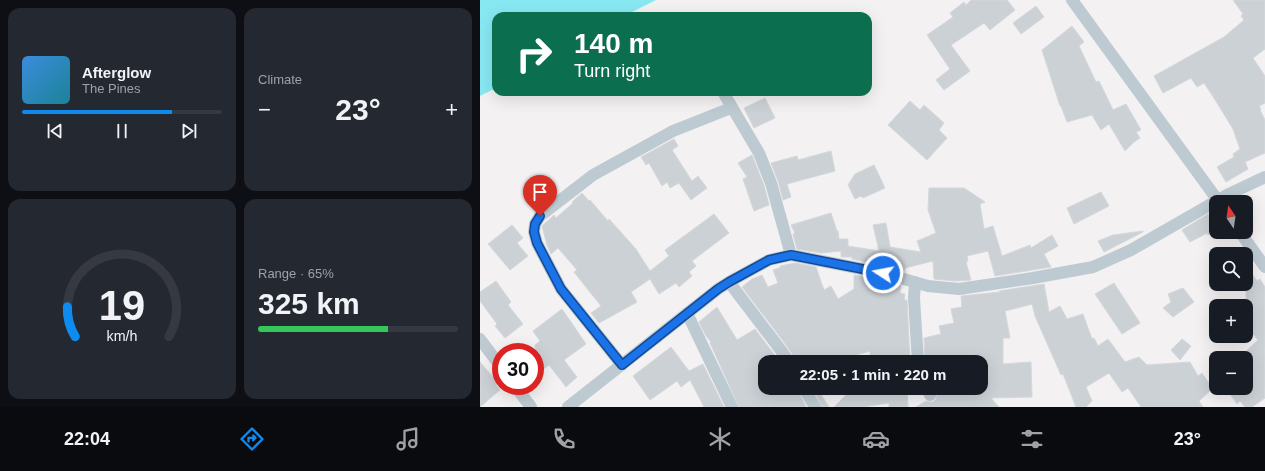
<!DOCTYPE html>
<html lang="en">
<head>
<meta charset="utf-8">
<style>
	body { margin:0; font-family:Arial,sans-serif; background:#242831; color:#f1f3f6; height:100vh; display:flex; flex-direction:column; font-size:15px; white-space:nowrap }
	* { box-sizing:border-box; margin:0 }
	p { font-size:13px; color:#9ea1a6 }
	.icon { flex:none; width:22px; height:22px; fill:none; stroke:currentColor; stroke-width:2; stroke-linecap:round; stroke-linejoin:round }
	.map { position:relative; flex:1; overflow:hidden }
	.drawer { display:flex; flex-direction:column; gap:8px; padding:8px; background:#0d0f14; width:480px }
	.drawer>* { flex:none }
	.banner { position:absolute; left:12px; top:12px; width:380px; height:84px; border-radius:12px; box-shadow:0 4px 16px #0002; background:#0b6e4f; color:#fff; overflow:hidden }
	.needle { width:26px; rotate:347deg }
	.fabs { position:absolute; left:729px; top:195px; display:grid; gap:8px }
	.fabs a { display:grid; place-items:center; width:44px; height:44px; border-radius:8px; background:#171b24; box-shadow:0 4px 16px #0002; font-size:20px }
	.speed { position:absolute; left:12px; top:343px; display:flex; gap:8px; font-size:20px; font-weight:700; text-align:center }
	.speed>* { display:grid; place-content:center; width:52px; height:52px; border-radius:50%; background:#171b24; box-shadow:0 4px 16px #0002; line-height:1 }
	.speed .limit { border:6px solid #d22; background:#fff; color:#111 }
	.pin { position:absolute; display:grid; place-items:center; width:34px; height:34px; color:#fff; margin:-41px -17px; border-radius:50% 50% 50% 0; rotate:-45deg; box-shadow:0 0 4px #0007 }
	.pin .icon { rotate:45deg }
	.me { position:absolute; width:44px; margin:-22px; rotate:281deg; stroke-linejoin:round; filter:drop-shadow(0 0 3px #0008) }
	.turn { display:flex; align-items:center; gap:14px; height:84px; padding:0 16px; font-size:18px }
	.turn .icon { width:52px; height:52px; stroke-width:2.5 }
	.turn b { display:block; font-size:28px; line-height:34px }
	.big { font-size:30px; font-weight:700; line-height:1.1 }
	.drawer .tile { flex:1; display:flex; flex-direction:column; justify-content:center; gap:6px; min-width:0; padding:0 14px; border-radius:12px; background:#242831 }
	.drawer .dial { align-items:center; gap:0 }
	.dial svg { height:104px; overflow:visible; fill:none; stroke:#363941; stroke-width:7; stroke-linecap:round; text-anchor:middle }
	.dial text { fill:#f1f3f6; stroke:none }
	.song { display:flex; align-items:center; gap:12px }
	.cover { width:48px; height:48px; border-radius:6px; background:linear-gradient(135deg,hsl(210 70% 55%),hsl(190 70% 35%)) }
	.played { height:4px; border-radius:2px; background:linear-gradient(90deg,#0e8bf0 75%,#363941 75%) }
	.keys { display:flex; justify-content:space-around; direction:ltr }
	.heat { display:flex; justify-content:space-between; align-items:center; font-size:22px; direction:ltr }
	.charge { height:6px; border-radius:3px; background:linear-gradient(90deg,#34c759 65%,#363941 0) }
	.drawer .tiles { flex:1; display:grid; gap:8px; grid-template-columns:repeat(2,1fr) }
	.trip { position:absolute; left:278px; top:355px; width:230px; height:40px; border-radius:12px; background:#171b24; box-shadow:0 4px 16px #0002; font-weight:700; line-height:40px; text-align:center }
	.dock { display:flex; height:64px; justify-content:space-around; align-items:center; background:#090b0e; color:#9ea1a6 }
	.dock .icon { width:28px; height:28px }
	.dock .active { color:#0e8bf0 }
	.dock b { font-size:18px; color:#f1f3f6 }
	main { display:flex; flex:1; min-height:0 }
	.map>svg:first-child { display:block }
	.water { fill:#88e8f2 }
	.building { fill:#ccd1d6; stroke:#d4d8dc }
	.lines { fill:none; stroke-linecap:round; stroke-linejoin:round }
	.street { stroke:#becad1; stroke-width:12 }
	.route-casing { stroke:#114b97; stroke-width:10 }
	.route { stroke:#1a73e8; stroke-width:7 }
</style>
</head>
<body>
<main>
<section class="drawer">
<div class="tiles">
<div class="tile">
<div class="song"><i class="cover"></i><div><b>Afterglow</b><p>The Pines</p></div></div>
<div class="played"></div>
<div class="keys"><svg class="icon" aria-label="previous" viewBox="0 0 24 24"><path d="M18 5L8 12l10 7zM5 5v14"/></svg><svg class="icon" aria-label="pause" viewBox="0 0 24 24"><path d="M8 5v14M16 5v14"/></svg><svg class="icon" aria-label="next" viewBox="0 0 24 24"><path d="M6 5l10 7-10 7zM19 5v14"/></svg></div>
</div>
<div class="tile"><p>Climate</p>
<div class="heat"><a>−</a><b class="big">23°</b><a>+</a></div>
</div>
<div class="tile dial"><svg viewBox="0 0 100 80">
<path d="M14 69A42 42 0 1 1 86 69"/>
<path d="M14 69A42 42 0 0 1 8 46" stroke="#0e8bf0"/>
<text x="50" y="56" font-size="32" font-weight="700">19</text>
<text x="50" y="72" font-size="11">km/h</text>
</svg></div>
<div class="tile"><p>Range · 65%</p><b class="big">325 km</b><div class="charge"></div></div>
</div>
</section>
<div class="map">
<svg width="785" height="407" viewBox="0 0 785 407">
	<rect width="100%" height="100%" fill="#f3f1f1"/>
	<path class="water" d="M0 0H176L144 16H16V88L0 96Z"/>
	<path class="building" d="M491 0H527L535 10 510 30 504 23 471 45 490 71 464 90 456 80 470 69 447 35 473 17 470 13 484 2 486 5Z
		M753 0H785V49L773 58 785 76V103L779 106 781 109 780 110 785 120V153L765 162 768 169 746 182 737 167 754 157 753 154 760 149 753 129 734 98 724 83 717 87 711 78 683 93 674 76 744 37 764 20 761 16 763 14Z
		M556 6 564 17 541 34 533 23Z
		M592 26 604 42 599 46 616 82 619 81 633 110 646 104 661 130 656 132 660 138 654 142 645 151 629 124 621 130 612 115 587 122 581 106H580L562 50Z
		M285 98 295 118 274 128 264 108Z
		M430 101 440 110 444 105 464 123 459 130 467 138 447 160 408 125Z
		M194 139 198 146 192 150 212 181 218 176 227 188 211 200 199 183 190 188 187 182 182 186 169 163 166 165 161 157Z
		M351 151 355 171 307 184 311 197 303 200 298 181 291 163 317 156 318 160Z
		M272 155 284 185 289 205 274 211 263 179 267 177 258 163Z
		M394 165 405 188 383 198 381 196 375 199 368 185 375 174Z
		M449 188H484L505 202 500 204 504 229 513 226 522 256 550 245 551 248 572 235 578 246 564 254 571 267 515 276 508 251 487 256 488 261 486 262 491 280 475 281 454 279 453 261 425 268 424 271 404 266 372 259V257H361V251L341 253 317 249 313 234 315 233 311 225 351 213 357 231H358L359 239H368V246L399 251 393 225 406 223 410 247 441 252 437 241 456 233 448 210Z
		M621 192 629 206 594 224 587 208Z
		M102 193 109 201 110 200 128 221 129 219 156 249 170 271 189 256 185 250 234 214 249 233 212 261 216 266 209 272 212 276 199 287 196 283 179 294 170 279 151 292 157 302 119 323 111 313 121 306 94 272 97 270 78 248 71 254 67 245 62 226 74 215 76 218 93 203 92 202Z
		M728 214 736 226V229L728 235 727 233 710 242 702 230Z
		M32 225 43 238 37 243 48 256 30 270 8 244Z
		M663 231V232L624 252 618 241 633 235Z
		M315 263 336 267 344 290 351 286 358 299 374 289V275L401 280 421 286 420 293 425 294 424 300H427L430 362H425L424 360 390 362V351L352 362H316L315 358 306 345 262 287 272 279 282 275 288 287 298 283 293 270 301 267 300 266Z
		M766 266 777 281 780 279 785 287V398L772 407H765L760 401 757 404 746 388H767L773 382 768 377 774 372 766 362V358H762L761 356 778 340 766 325Z
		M16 281 31 302 28 305 43 324 25 338 15 326 17 324 0 301V292Z
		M634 283 660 323 642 334 615 294Z
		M564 284 569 312 580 306 587 319 603 314 612 339 614 338 618 346 628 339 645 362 659 357 667 365 710 362 718 376 722 373 731 386V390L719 401 723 407H661L648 388 642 392 629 373 606 387 612 401 606 407H596L583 374 581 375 555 316 552 304 550 305 549 303V305L525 311 530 338H523V364L551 362 552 397 511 398 519 407H436L446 401 450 402H453L456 399 457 394 467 388H501V362H445L444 338 461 334 459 326 474 323 471 309 482 307 481 296 520 292 519 291Z
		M703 288 714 302 693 317 683 308 691 302 688 294Z
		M237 307 257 340 275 329 300 362H285V388H317L326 407H259L230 343 231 342 226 336 219 322Z
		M82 309 106 344 84 360 97 377 86 387 69 365 55 375V345L60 341 53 331Z
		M702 339 711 346 700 360 691 350Z
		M191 347 209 371 223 364 244 407H224L210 380 201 387 197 381 170 400 153 376Z
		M0 362 19 384 16 385 20 390 0 407Z
		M333 388H337L349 407H342Z
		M379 388H427L428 407H409V403L383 407H354L368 393Z"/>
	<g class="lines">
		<path class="street" d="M592 0 739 202
			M243 92 279 153 291 183 311 255
			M760 232 785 267
			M249 282 300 349 309 362
			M435 282 434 298 438 362
			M207 313 252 407
			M0 339 21 367
			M142 365 81 289 57 243 54 232 55 224 60 216 113 175 193 131 251 108
			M35 386 51 407
			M324 388 335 407
			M447 388 450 395
			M88 407 238 289 249 282 289 260 311 255 403 273 448 286 479 289 553 278 613 267 651 250 747 195 785 177"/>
	</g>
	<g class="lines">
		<defs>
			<path id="route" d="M60 216 55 224 54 232 57 243 81 289 142 365 238 289 249 282 289 260 311 255 403 273"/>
		</defs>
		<use href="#route" class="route-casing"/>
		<use href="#route" class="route"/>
	</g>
</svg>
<div class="fabs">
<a><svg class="needle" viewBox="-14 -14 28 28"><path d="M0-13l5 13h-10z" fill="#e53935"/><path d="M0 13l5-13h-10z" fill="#9ea1a6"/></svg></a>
<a><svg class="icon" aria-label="search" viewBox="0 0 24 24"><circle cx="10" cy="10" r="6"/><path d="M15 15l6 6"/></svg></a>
<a>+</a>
<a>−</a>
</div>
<div class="speed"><div class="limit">30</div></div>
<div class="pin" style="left:60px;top:216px;background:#d93025"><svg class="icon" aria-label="arrive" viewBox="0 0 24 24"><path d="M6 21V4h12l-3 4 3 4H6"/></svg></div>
<svg class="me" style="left:403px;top:273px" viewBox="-20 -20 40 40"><circle r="17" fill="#1a73e8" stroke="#fff" stroke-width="3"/><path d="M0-11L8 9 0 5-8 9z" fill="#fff"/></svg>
<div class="trip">22:05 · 1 min · 220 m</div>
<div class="banner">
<div class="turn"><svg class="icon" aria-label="right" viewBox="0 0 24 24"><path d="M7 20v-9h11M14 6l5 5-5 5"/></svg><div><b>140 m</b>Turn right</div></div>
</div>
</div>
</main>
<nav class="dock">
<b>22:04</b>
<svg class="icon active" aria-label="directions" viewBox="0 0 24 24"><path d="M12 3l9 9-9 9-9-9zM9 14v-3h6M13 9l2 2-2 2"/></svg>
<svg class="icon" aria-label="music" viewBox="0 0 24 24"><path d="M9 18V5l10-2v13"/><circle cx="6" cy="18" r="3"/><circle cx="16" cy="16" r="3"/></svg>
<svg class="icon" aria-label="phone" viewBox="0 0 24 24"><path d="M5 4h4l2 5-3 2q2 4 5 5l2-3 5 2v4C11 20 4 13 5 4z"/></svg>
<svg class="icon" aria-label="climate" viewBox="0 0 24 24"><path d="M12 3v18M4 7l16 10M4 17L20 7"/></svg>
<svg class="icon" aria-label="car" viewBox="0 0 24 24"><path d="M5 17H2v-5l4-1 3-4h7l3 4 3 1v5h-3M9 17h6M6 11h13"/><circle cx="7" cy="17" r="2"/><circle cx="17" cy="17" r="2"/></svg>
<svg class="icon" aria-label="filters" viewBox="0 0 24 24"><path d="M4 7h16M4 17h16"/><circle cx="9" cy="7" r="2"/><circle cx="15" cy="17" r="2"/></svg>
<b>23°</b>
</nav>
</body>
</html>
